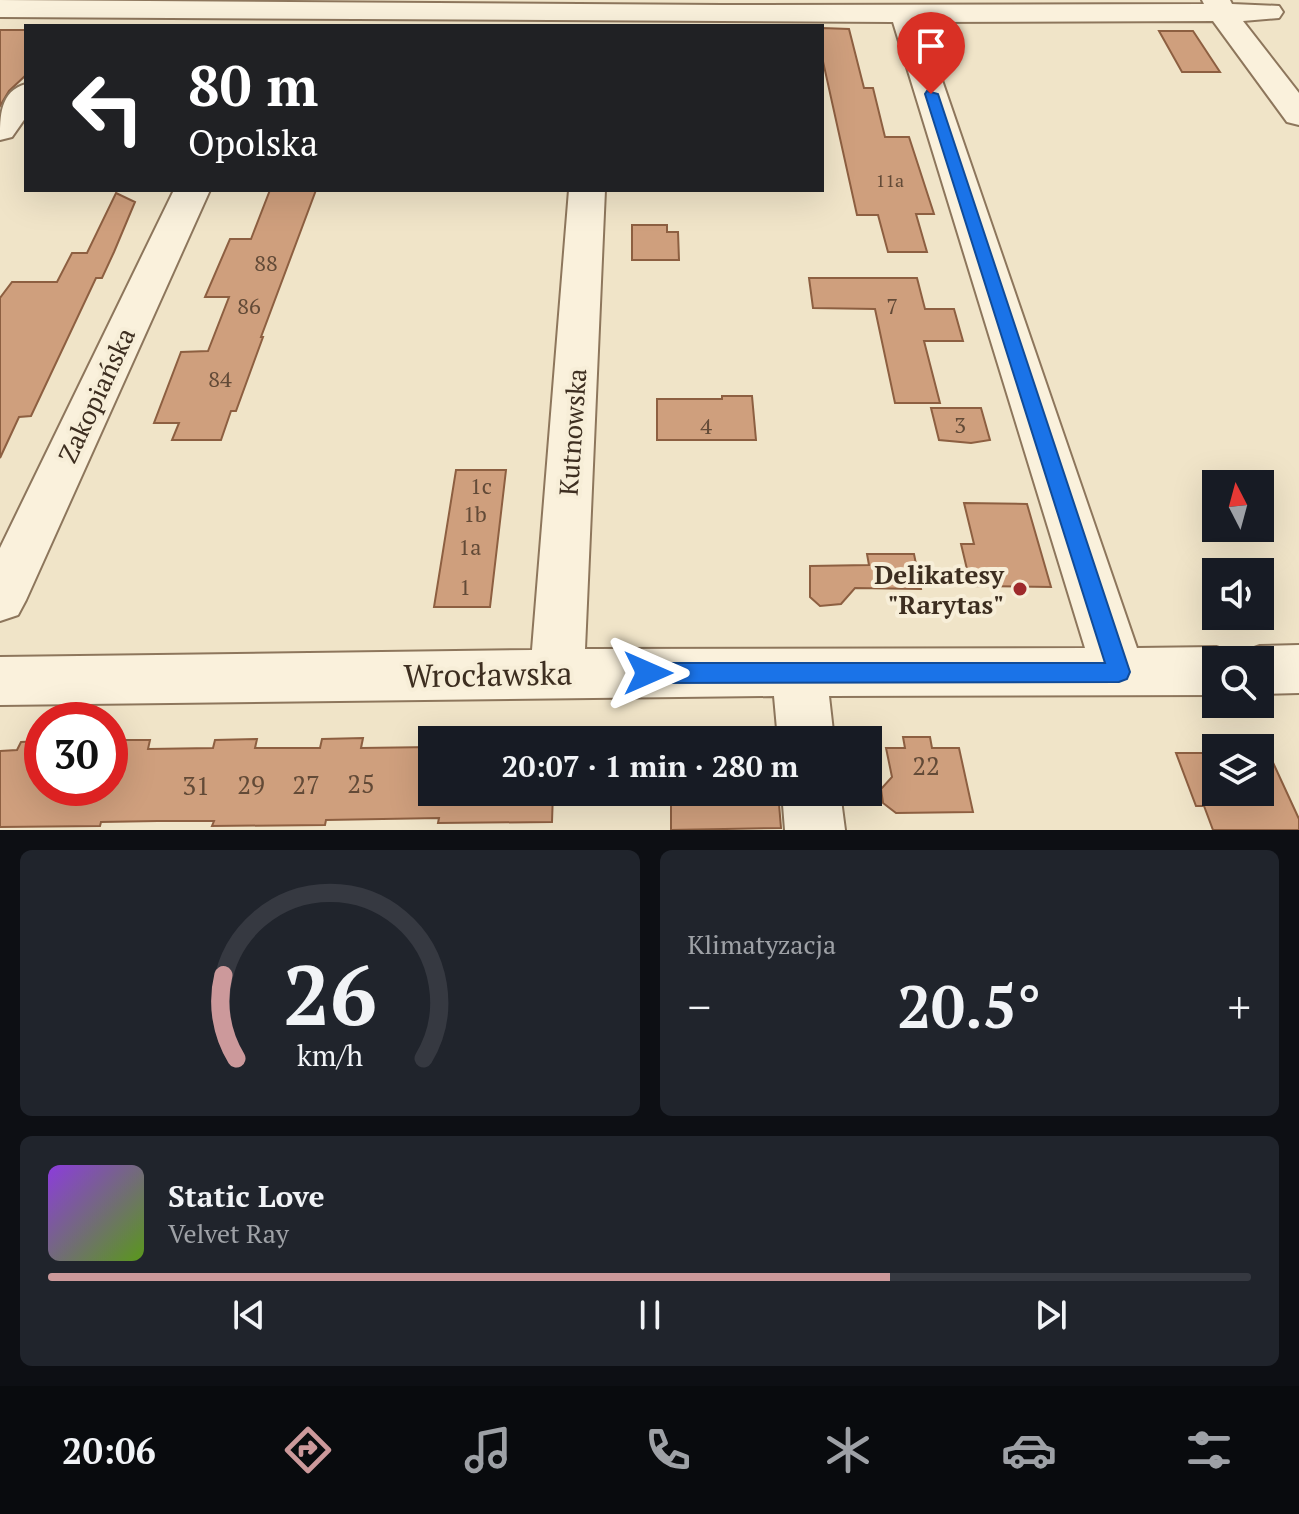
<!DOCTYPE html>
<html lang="pl">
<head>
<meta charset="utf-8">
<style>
	body { margin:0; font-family:"PT Serif",serif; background:#20242c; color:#f1f3f6; height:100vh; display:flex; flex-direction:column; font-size:30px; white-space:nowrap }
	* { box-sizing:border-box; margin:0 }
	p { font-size:26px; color:#9ea1a6 }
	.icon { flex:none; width:44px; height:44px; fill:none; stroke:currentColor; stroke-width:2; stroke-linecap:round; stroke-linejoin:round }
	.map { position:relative; height:830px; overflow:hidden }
	.panel { display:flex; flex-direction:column; gap:20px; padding:20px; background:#0d0f14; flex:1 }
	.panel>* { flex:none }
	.hud { position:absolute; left:24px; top:24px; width:800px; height:168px; border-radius:0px; box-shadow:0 8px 32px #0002; background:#202124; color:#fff; overflow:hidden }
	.needle { width:52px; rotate:354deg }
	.buttons { position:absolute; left:1202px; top:470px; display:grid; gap:16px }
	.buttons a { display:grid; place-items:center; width:72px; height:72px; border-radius:0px; background:#171b24; box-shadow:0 8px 32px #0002; font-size:40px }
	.speed { position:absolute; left:24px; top:702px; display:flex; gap:16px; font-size:40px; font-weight:700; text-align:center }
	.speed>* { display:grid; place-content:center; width:104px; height:104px; border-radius:50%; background:#171b24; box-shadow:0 8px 32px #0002; line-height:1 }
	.speed .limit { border:12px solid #d22; background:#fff; color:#111 }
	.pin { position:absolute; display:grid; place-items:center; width:68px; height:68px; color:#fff; margin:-82px -34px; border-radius:50% 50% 50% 0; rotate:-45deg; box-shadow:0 0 8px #0007 }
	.pin .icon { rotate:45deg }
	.me { position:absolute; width:88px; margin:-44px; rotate:90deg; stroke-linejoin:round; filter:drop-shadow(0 0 6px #0008) }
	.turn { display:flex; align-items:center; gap:28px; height:168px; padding:0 32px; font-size:36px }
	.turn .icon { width:104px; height:104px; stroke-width:2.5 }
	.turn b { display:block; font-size:56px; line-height:68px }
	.big { font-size:60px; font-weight:800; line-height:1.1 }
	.panel .widget { flex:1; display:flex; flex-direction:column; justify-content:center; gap:12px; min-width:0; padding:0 28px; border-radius:12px; background:#20242c }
	.panel .dial { align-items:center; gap:0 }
	.dial svg { height:208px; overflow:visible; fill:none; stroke:#363941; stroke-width:7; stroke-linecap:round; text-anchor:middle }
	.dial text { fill:#f1f3f6; stroke:none }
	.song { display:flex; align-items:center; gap:24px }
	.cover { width:96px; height:96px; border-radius:12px; background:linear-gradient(135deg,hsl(270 70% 55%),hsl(90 70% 35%)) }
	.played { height:8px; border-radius:4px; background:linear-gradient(90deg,#cc999b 70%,#363941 70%) }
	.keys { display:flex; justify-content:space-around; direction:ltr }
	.heat { display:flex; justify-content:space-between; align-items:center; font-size:44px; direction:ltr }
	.panel .tiles { flex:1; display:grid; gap:20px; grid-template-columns:1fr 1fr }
	.widget:last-child { grid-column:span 2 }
	.trip { position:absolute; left:418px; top:726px; width:464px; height:80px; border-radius:0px; background:#171b24; box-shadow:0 8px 32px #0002; font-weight:800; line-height:80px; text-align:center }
	.tab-bar { display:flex; height:128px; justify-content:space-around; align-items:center; background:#090b0e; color:#9ea1a6 }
	.tab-bar .icon { width:56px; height:56px }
	.tab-bar .current { color:#cc999b }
	.tab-bar b { font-size:36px; color:#f1f3f6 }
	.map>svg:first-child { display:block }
	.building { fill:#cf9f7d; stroke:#8d5f41; stroke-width:2 }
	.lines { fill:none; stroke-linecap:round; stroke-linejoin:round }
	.minor-casing { stroke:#8d765c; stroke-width:4 }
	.minor { fill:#faf1dc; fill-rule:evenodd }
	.route { fill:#1a73e8; stroke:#114b97; stroke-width:2 }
	.poi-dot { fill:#9e2a2b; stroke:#f7eed8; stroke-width:3 }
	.labels { text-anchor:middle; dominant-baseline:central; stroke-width:8; stroke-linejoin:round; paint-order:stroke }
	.far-number-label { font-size:18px; fill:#624a37 }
	.number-label { font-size:22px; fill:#624a37 }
	.street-label { font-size:26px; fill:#3d2e20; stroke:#f7eed8 }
	.poi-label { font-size:26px; font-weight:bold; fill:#3d2e20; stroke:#f7eed8; text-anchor:end }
	.near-number-label { font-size:26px; fill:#624a37 }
	.near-street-label { font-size:32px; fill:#3d2e20; stroke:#f7eed8 }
</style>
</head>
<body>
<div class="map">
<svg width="1299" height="830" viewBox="0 0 1299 830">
	<rect width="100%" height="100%" fill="#f0e4c8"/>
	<path class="building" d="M822 28 849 29 864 88H873L885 137H909L934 214H916L927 252H888L878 215H857L822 57Z
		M0 30H26V75L9 91 0 106Z
		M1159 31H1193L1220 72H1182Z
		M270 190H316L261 337H263L236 411H231L221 440H172L179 423H154L181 352 208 351 229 297H205L230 239H251Z
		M116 193 135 202 114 252 102 278H96L31 416 19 417 0 458V298L12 282H57L72 253H87Z
		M632 225H667V232H678L679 260H632Z
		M809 278H917L925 309H954L963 341H924L940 403H895L875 309 813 308Z
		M722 396H752L756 440H657V399H722Z
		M931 408H981L990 440 971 443 939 440Z
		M456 470H506L490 607H434Z
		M964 503 1027 504 1051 587 971 586 961 544H974Z
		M867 554H914L921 589 855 588 841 604 820 606 810 597V566L869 565Z
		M903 737H930L932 748H959L973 812 896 813 883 803 881 789 892 777 886 748H905Z
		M363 738 361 748 432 747V792H553L552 822 438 823 439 818 326 820 325 825 212 826 214 821H158L101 822 100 826 0 827V751L17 750 21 742 42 741V788H110V740H150L148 749 213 748 215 740 257 739 255 748H320L322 739Z
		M1176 753H1207L1209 757H1216V792H1260V757L1270 756 1299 819V830H1213L1204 806H1196Z
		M671 792H778L781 828 671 830Z"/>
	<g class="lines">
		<defs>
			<path id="minor" d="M0 0 722 5 1204 4 1202 0H1230L1232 4 1279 6 1283 12 1279 18 1243 21 1299 93V125L1287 122 1213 21 922 22 1137 648 1216 647 1235 654 1238 660H1216V695L829 696 834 740H778L774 696 0 705V657L532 650 569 190H605L585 649 1085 648 893 22 0 17Z
				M26 84V117L12 137 0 140C0 116 0 91 26 84Z
				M174 190H210L26 600 18 615 0 621V548Z
				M1299 645V693L1260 694V660H1238L1241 653 1260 646Z
				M782 792H840L845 830H785Z"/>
		</defs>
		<use href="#minor" class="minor-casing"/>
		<use href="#minor" class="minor"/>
	</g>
	<path class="route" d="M927 91 938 94 1130 672 1127 679 1119 682 648 683 640 680 637 673 640 666 648 663H1105L925 94Z"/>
	<circle class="poi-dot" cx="1020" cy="589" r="8"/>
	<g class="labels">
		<g class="far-number-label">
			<text x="890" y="180">11a</text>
		</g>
		<g class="number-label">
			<text x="266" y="262">88</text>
			<text x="249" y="305">86</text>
			<text x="892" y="305">7</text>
			<text x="220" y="378">84</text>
			<text x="960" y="424">3</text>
			<text x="706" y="425">4</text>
			<text x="481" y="485">1c</text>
			<text x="475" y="513">1b</text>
			<text x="470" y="546">1a</text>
			<text x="465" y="586">1</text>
		</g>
		<g class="street-label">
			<text transform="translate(96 395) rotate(-65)">Zakopiańska</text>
			<text transform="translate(572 432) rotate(-86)">Kutnowska</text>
		</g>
		<g class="poi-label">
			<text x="1004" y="574">Delikatesy<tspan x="1004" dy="30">"Rarytas"</tspan></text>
		</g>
		<g class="near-number-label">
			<text x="926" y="765">22</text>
			<text x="361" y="783">25</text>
			<text x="251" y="784">29</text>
			<text x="306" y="784">27</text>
			<text x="196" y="785">31</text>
		</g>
		<g class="near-street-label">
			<text transform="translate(488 674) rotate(-1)">Wrocławska</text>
		</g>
	</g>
</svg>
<div class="buttons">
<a><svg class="needle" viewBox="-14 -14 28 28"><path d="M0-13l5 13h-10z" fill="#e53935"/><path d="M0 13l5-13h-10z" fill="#9ea1a6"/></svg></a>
<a><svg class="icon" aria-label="sound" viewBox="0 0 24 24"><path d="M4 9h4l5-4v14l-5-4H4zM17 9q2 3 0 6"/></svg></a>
<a><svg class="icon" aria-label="search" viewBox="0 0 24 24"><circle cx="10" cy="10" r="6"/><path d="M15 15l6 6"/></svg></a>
<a><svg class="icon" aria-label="layers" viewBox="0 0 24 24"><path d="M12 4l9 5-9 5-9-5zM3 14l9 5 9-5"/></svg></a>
</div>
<div class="speed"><div class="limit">30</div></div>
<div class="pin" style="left:931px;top:94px;background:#d93025"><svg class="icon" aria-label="arrive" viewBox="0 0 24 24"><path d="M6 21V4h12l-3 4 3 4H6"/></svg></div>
<svg class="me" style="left:648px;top:673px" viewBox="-20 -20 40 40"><path d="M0-17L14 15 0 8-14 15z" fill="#1a73e8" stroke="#fff" stroke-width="4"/></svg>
<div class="trip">20:07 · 1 min · 280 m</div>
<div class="hud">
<div class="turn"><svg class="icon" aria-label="left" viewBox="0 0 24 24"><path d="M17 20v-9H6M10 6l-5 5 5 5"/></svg><div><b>80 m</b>Opolska</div></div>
</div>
</div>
<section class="panel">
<div class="tiles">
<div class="widget dial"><svg viewBox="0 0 100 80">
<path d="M14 69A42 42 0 1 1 86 69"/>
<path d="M14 69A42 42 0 0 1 9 37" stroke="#cc999b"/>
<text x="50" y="56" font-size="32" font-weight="700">26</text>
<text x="50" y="72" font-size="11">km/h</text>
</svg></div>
<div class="widget"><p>Klimatyzacja</p>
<div class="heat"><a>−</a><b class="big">20.5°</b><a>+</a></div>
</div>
<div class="widget">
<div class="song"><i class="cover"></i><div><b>Static Love</b><p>Velvet Ray</p></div></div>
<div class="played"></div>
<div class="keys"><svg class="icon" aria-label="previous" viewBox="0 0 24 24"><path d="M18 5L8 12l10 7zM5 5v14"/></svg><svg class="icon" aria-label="pause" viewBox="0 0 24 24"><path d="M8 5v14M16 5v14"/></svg><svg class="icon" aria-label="next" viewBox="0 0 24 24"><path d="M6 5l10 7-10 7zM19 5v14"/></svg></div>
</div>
</div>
</section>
<nav class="tab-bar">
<b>20:06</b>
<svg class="icon current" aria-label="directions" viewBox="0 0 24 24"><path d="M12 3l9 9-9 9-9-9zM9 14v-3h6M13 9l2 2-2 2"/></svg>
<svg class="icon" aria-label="music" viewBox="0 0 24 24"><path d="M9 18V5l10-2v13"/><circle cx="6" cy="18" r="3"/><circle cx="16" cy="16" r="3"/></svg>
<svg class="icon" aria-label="phone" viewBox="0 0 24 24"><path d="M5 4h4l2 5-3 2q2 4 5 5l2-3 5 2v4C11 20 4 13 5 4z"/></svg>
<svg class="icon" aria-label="climate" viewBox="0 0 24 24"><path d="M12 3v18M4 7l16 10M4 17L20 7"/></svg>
<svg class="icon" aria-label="car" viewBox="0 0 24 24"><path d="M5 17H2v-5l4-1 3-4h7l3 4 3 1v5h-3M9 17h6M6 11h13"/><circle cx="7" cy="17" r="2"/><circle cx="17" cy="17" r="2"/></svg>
<svg class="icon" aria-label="filters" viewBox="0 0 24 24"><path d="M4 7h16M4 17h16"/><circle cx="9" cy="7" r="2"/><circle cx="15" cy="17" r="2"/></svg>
</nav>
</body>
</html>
